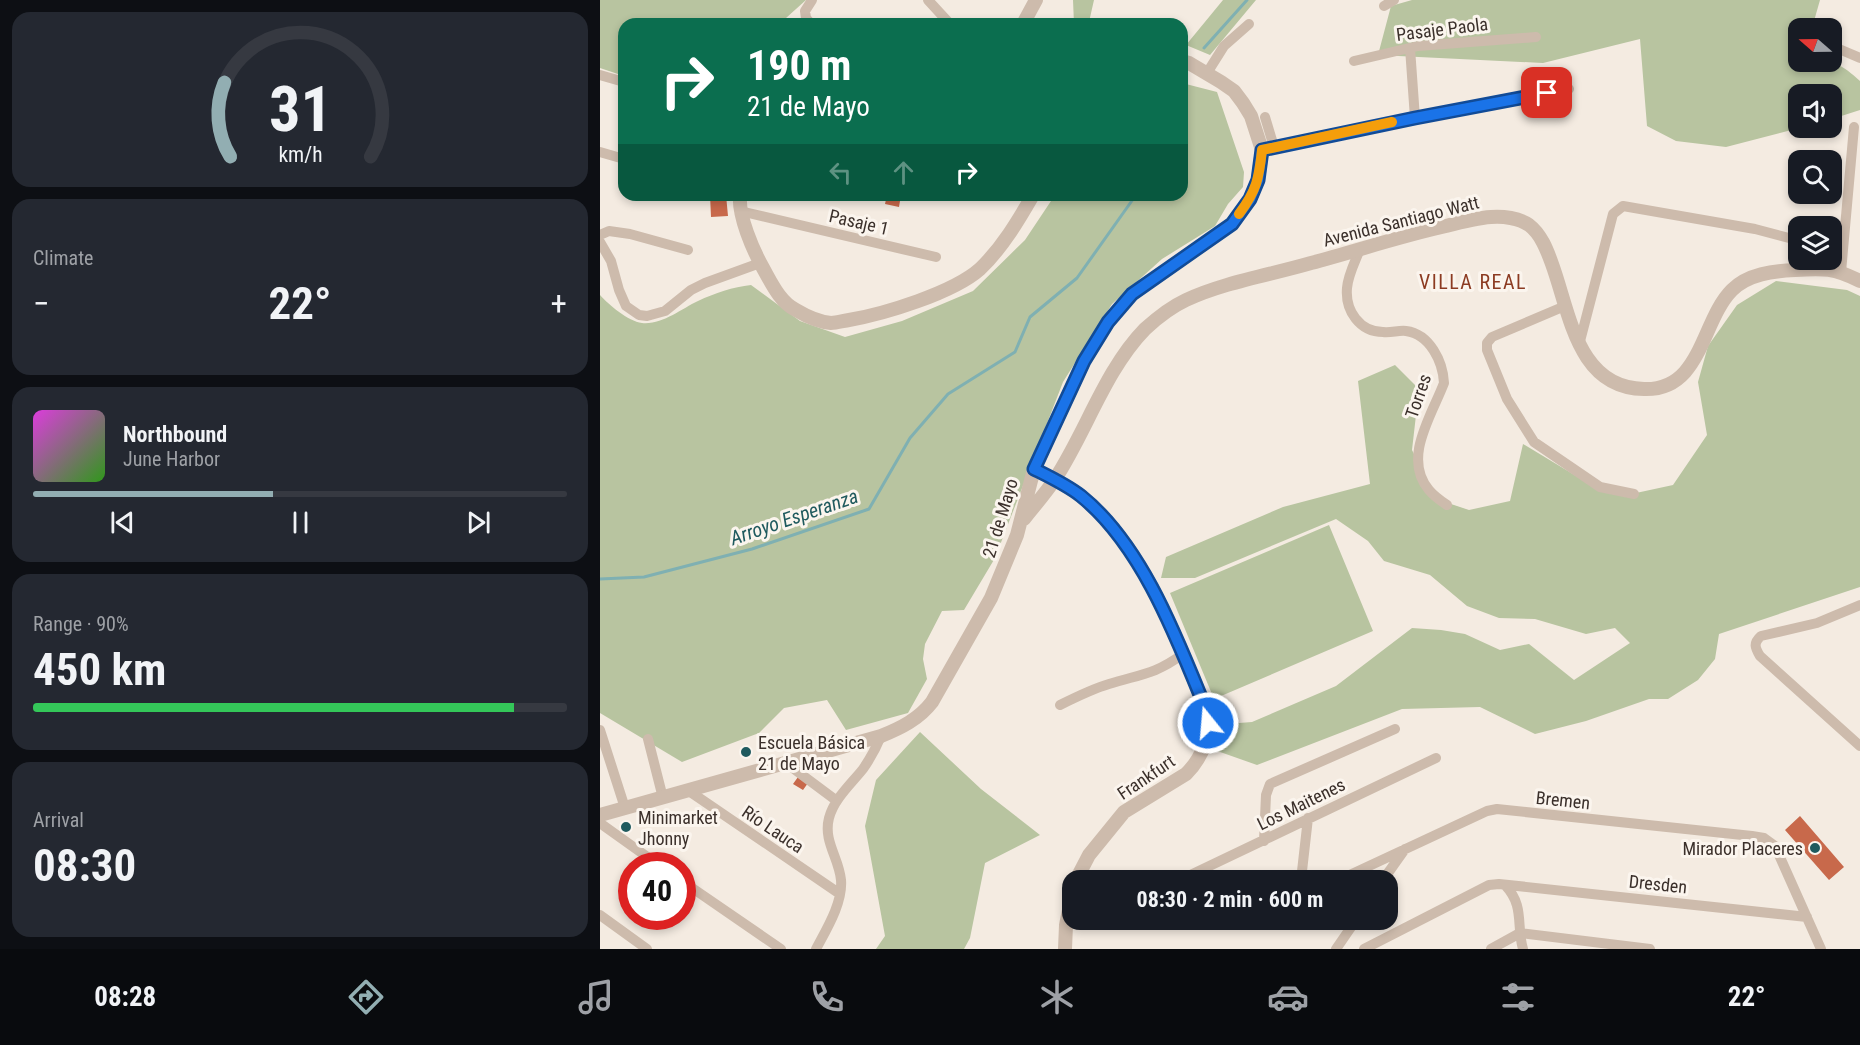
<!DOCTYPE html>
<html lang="en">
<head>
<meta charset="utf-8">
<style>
	body { margin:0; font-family:"Roboto Condensed",sans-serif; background:#242831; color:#f1f3f6; height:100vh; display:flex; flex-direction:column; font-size:22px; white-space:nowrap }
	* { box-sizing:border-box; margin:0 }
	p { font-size:20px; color:#9ea1a6 }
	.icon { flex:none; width:33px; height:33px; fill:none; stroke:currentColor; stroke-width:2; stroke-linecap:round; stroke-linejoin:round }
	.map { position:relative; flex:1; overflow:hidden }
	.side { display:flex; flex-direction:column; gap:12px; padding:12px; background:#0d0f14; width:600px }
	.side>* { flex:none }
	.banner { position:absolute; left:18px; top:18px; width:570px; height:183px; border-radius:18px; box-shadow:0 3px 9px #0003; background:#0b6e4f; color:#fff; overflow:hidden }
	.needle { width:39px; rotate:290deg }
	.buttons { position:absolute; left:1188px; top:18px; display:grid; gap:12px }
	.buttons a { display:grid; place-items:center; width:54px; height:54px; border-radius:12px; background:#171b24; box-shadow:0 3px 9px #0003; font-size:30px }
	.speed { position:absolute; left:18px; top:852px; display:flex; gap:12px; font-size:30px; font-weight:700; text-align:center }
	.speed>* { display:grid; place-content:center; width:78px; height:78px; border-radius:50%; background:#171b24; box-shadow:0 3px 9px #0003; line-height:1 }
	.speed .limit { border:9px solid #d22; background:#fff; color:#111 }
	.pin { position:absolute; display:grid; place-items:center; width:51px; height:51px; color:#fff; margin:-26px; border-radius:12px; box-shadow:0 3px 9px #0006 }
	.me { position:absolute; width:66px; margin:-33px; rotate:343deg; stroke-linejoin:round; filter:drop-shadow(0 0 4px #0008) }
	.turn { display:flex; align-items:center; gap:21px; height:126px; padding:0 30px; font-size:27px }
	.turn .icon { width:78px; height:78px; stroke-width:2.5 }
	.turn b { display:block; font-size:42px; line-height:51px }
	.lanes { display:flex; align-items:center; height:57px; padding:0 30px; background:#0003; justify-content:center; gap:30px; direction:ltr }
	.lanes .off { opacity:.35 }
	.big { font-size:45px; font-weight:700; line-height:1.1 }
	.side .tile { flex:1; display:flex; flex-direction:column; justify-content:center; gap:9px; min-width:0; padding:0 21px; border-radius:18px; background:#242831 }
	.side .dial { align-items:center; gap:0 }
	.dial svg { height:156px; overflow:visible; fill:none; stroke:#363941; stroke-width:7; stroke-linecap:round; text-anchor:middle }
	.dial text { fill:#f1f3f6; stroke:none }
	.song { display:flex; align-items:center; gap:18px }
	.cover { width:72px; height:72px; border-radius:9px; background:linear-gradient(135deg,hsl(300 70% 55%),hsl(110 70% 35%)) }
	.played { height:6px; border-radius:3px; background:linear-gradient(90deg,#92aeb2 45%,#363941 45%) }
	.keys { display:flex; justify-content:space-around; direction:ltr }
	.heat { display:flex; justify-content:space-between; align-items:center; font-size:33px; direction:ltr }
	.charge { height:9px; border-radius:4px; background:linear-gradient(90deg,#34c759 90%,#363941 0) }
	.trip { position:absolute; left:462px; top:870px; width:336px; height:60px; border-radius:18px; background:#171b24; box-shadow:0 3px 9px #0003; font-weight:700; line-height:60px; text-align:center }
	.tabs { display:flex; height:96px; justify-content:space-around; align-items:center; background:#090b0e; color:#9ea1a6 }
	.tabs .icon { width:42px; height:42px }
	.tabs .selected { color:#92aeb2 }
	.tabs b { font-size:27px; color:#f1f3f6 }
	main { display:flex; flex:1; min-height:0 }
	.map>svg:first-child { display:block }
	.green { fill:#b8c4a0 }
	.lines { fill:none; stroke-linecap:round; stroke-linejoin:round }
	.stream { stroke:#7fb0b2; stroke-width:3 }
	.building { fill:#c8694b }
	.minor { stroke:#cdbbac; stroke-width:10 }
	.tertiary { stroke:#cdbbac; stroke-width:14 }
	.route-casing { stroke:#114b97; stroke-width:15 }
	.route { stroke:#1a73e8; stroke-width:10 }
	.slow { stroke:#f59e0b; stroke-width:10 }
	.poi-dot { fill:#1f5a5e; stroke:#fbf5ee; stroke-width:2 }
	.labels { text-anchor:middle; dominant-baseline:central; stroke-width:6; stroke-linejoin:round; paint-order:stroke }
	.street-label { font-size:18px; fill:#3b302b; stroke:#fbf5ee }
	.poi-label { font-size:18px; fill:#3b302b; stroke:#fbf5ee; text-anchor:start }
	.neighbourhood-label { font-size:20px; letter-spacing:1.5px; fill:#8c3b22; stroke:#fbf5ee }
	.water-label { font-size:20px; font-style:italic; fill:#1f5a5e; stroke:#fbf5ee }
</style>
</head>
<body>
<main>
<section class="side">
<div class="tile dial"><svg viewBox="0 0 100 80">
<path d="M14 69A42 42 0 1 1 86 69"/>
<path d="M14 69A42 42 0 0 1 11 31" stroke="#92aeb2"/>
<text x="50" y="56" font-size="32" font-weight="700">31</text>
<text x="50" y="72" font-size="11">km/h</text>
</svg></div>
<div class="tile"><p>Climate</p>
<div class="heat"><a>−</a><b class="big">22°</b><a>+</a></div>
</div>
<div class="tile">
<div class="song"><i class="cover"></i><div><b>Northbound</b><p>June Harbor</p></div></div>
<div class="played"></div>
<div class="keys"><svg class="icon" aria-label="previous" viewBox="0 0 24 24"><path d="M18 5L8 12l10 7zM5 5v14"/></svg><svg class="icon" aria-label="pause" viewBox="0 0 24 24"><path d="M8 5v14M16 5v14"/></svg><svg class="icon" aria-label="next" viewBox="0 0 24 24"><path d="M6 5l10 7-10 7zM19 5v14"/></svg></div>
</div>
<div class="tile"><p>Range · 90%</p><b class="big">450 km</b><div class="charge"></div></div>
<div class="tile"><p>Arrival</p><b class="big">08:30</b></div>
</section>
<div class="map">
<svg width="1260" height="949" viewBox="0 0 1260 949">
	<rect width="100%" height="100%" fill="#f4ebe1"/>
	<path class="green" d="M0 0H206L186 18 190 24H24V76L0 68Z
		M473 0H494L489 22 474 24Z
		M623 0H656L610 55 586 45Z
		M812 0H1220L1212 28H1198V62C1231 62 1235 58 1260 81V110L1232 119V94H1198L1199 128 1126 147 1076 141 1047 126 1040 39 943 63 778 55 791 6Z
		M582 83 617 92 644 172 643 187 628 204 615 226 562 259 512 304 463 382 395 558 364 610 342 611 325 644 323 659 327 679 308 713 246 730 227 700 184 708 159 733 82 762 0 713V295C9 305 28 321 42 323 62 325 81 309 98 301 115 293 133 287 151 285L200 321 245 337 302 321 373 291 425 240 455 195H582Z
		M1176 281 1247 290 1260 296V587L1119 634 1115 659 1098 680 1068 699H1049L986 721 935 734 880 707 802 709 657 765 606 747 613 725 652 722 736 686 812 628 841 630 865 634 900 650 929 644 974 680 1030 643 1015 628 986 634 935 619 899 618 867 606 830 575 784 561 768 541 736 519 595 578H561L566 557 683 507 770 484 758 381 795 365 819 389 812 450 836 499 869 510 910 501 923 444 996 488 1036 493 1073 485 1107 435 1098 382 1108 346 1137 305Z
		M729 525 773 631 614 699 570 593Z
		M320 732 381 789 440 835 385 863 370 938 364 949H276L285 936 265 826 276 780Z"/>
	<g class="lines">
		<path class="stream" d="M604 48 647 0
			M0 579 44 577 152 549 269 509 310 438 348 394 415 352 430 317 477 278 536 195"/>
	</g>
	<path class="building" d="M110 195H126L128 216 111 217Z
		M287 195H301L299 207 285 204Z
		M198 777 208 783 203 790 193 784Z
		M1200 816 1244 867 1229 880 1185 830Z"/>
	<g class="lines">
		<path class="minor" d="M328 0 350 24
			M784 6 794 0
			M211 24 206 18 205 11 212 0
			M1232 46 1260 58
			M810 48 815 118
			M754 61 818 46 936 37
			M607 73 624 46 649 24
			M0 75 24 82
			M665 117 674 147
			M662 150 815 118 969 89
			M0 152 24 159
			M140 211 336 257
			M0 235 9 231 30 234 88 250
			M0 242 11 261 19 290 26 306 39 315 47 316 65 311 91 290 105 283 160 263
			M760 249C755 262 748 275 747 288 745 311 760 332 783 332 791 333 799 330 806 331 830 334 843 362 844 383 832 415 802 458 829 490 834 496 841 501 847 505
			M1241 272 1254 127
			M965 306 892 337 887 343V350L907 399 934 442 1000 487 1034 494
			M979 345 1013 214 1023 206 1155 229 1189 238
			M1260 605 1217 623 1161 636C1153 643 1155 648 1160 656L1260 746
			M460 705C476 697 492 689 509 684 541 674 554 675 583 654
			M0 730 25 808
			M48 739 63 798
			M186 763 237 801
			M89 791 240 894
			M0 823 60 866
			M664 841 666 795 670 784 795 729
			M580 880 836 758
			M701 880 708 818
			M739 880 887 811 897 809 1152 836 1164 838 1175 846 1221 949
			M783 880 805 849
			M82 881 181 949
			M905 885C925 906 916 925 923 949
			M0 915 47 949
			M620 920C634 925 643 925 656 920
			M216 949C226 930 243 903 241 880 239 858 223 841 229 818 234 799 251 784 263 769 270 759 276 748 281 736
			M736 949 756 920
			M764 949 889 885 899 884 1207 917
			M891 949 920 933 1050 949"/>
		<path class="tertiary" d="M423 24 436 0
			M140 195C138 216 153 250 163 268 172 284 180 302 196 310 206 316 220 322 231 323 236 323 243 321 249 320 284 314 353 293 380 269 402 248 418 221 433 195
			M434 469C450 477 467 485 481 496 543 545 578 641 607 712 610 736 604 756 586 774L524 812 489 855 476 880
			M424 519C434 506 446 493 455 479 486 432 505 370 545 329 557 318 571 307 586 300 625 282 670 275 711 263 756 251 801 236 846 226 861 222 876 218 891 217 903 216 919 218 929 225 941 234 947 250 952 264 970 313 977 388 1044 389 1102 391 1101 321 1132 290 1148 274 1173 271 1195 270 1224 268 1234 268 1260 281
			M0 815 281 736C301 728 319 719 332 702L391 598 417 535 434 469 484 361 508 322 532 294 632 224 650 199 658 180 662 150 651 116 643 103 634 91 621 82 589 63 582 61
			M465 949 466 925 472 895"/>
	</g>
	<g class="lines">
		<defs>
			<path id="route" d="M608 723 607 712C578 641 543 546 481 496 467 485 450 477 434 469L484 361 508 322 532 294 632 224 650 199 658 180 662 150 815 118 947 93"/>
		</defs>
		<use href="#route" class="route-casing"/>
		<use href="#route" class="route"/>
		<path class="slow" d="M639 214C657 190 659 178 662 150L792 122"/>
	</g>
	<g class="poi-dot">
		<circle cx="146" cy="752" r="6"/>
		<circle cx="26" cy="827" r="6"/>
		<circle cx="1215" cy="848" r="6"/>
	</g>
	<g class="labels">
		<g class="street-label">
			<text transform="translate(842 29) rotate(-7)">Pasaje Paola</text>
			<text transform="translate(801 221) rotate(-14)">Avenida Santiago Watt</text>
			<text transform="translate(259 222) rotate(13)">Pasaje 1</text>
			<text transform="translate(818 396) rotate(-71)">Torres</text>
			<text transform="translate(400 518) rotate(-73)">21 de Mayo</text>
			<text transform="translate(546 777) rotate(-34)">Frankfurt</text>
			<text transform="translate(963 800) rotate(6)">Bremen</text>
			<text transform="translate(701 804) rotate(-26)">Los Maitenes</text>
			<text transform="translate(173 829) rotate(34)">Río Lauca</text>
			<text transform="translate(1058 884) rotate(6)">Dresden</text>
		</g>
		<g class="poi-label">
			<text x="158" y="742">Escuela Básica<tspan x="158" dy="21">21 de Mayo</tspan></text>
			<text x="38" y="817">Minimarket<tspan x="38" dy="21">Jhonny</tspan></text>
			<text x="1203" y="848" text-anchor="end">Mirador Placeres</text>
		</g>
		<g class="neighbourhood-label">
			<text x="873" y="282">VILLA REAL</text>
		</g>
		<g class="water-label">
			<text transform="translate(194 517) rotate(-19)">Arroyo Esperanza</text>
		</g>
	</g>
</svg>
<div class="buttons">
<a><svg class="needle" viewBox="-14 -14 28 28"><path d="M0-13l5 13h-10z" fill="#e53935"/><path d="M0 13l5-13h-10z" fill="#9ea1a6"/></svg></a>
<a><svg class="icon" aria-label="sound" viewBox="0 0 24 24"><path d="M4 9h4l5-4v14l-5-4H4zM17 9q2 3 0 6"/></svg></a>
<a><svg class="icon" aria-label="search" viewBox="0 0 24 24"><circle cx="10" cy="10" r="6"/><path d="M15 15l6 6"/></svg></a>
<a><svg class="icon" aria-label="layers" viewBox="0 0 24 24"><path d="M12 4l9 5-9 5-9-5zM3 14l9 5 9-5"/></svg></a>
</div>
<div class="speed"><div class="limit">40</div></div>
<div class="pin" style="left:947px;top:93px;background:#d93025"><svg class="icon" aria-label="arrive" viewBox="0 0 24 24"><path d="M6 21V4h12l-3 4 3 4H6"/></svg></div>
<svg class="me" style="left:608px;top:723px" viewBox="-20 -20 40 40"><circle r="17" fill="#1a73e8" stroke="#fff" stroke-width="3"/><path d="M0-11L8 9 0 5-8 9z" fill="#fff"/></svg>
<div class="trip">08:30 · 2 min · 600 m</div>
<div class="banner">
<div class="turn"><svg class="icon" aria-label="right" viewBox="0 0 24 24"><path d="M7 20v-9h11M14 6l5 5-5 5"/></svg><div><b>190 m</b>21 de Mayo</div></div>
<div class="lanes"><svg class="icon off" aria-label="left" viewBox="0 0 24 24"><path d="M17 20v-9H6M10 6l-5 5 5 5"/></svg><svg class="icon off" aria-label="ahead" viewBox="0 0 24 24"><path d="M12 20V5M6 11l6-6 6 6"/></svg><svg class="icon" aria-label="right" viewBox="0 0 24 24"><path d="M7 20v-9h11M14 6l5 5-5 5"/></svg></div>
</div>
</div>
</main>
<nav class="tabs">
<b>08:28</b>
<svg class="icon selected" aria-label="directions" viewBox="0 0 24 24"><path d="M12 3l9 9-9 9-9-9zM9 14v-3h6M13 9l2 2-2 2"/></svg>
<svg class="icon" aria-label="music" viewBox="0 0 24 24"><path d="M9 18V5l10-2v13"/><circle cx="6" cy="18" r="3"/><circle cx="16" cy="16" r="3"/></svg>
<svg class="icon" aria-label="phone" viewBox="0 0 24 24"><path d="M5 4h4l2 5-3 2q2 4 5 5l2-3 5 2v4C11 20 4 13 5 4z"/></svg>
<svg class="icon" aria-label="climate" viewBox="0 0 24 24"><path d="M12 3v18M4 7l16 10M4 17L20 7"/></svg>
<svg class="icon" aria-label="car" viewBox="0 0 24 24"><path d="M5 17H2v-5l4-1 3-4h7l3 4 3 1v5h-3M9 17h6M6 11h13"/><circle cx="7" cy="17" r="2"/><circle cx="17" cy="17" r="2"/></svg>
<svg class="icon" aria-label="filters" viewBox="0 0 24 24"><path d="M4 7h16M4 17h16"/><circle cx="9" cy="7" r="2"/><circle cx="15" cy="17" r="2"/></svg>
<b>22°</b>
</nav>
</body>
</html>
